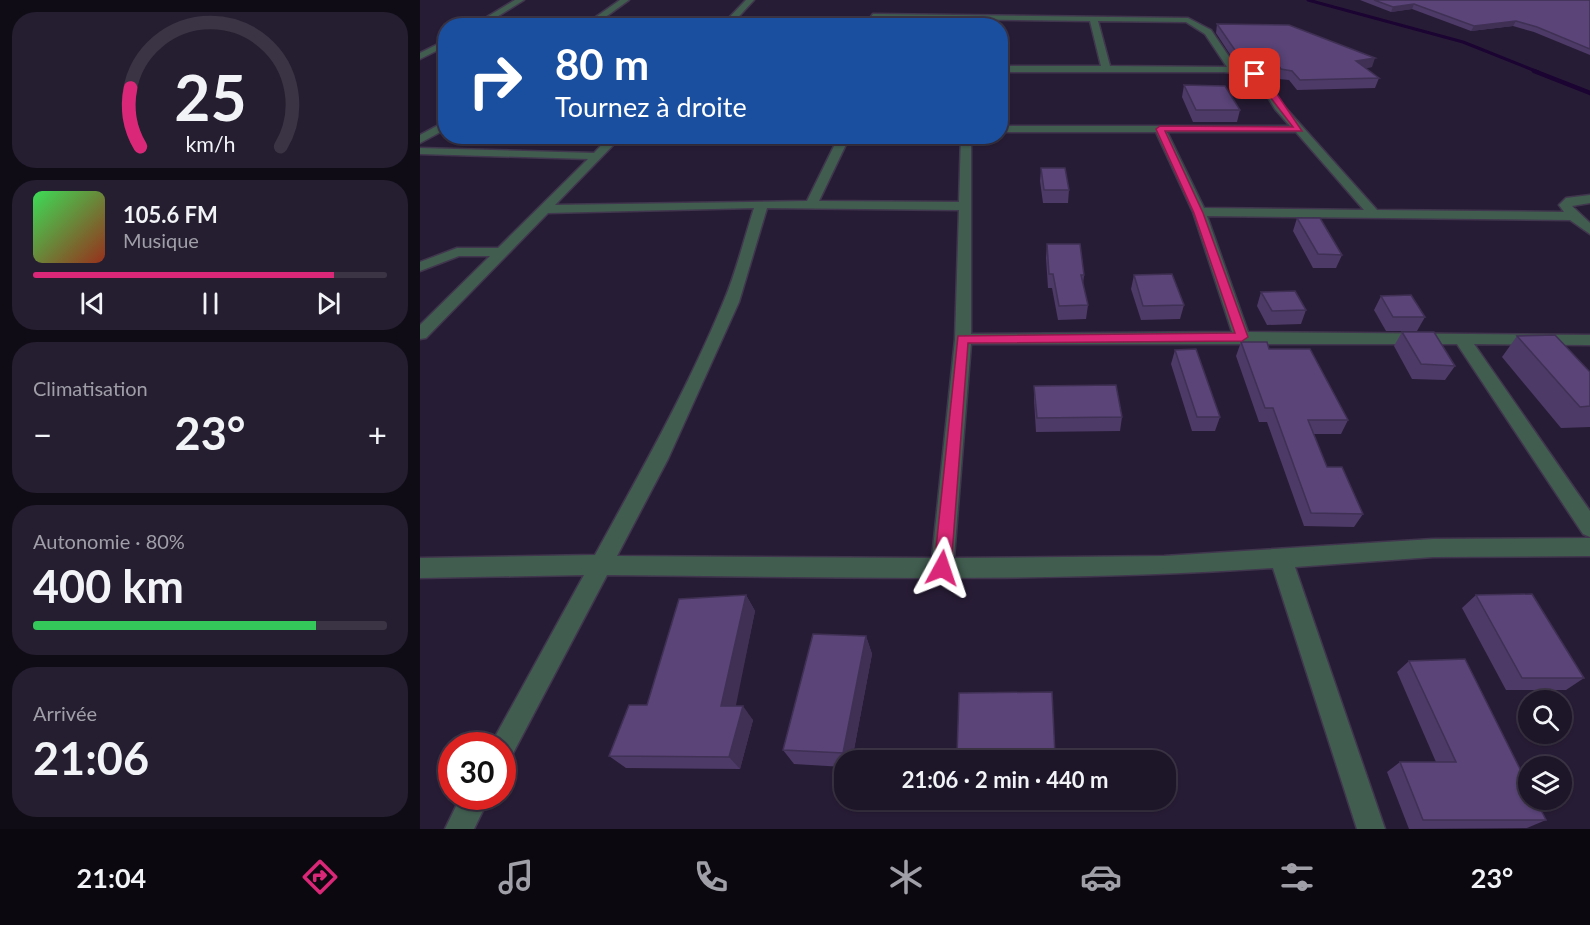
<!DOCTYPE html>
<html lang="fr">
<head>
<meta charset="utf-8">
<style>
	body { margin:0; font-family:Lato,sans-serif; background:#251e30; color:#f1f3f6; height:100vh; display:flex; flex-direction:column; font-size:22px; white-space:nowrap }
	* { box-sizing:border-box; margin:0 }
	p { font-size:20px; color:#a09fa8 }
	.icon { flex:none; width:33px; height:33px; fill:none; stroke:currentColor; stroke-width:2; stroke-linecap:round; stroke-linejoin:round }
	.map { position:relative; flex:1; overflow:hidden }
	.side { display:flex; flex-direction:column; gap:12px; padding:12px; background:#100c16; width:420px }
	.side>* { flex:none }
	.guide { position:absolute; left:18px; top:18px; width:570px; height:126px; border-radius:24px; box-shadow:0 2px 4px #0004,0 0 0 2px #3b3445; background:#1a4fa0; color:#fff; overflow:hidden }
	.fabs { position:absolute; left:1098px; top:690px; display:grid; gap:12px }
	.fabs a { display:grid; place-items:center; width:54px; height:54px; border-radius:50%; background:#1d1528; box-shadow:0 2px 4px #0004,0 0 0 2px #3b3445; font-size:30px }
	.speed { position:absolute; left:18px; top:732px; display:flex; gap:12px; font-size:30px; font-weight:700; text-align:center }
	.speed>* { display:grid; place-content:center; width:78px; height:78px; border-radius:50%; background:#1d1528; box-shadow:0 2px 4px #0004,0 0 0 2px #3b3445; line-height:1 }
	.speed .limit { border:9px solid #d22; background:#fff; color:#111 }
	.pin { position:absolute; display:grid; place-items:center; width:51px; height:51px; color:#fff; margin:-26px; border-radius:12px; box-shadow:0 3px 9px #0006 }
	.me { position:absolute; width:66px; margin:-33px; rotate:5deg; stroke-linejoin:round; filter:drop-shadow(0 0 4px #0008) }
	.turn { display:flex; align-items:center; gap:21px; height:126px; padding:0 18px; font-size:27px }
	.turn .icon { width:78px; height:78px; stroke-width:2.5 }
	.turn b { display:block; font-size:42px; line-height:51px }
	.big { font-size:45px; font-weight:700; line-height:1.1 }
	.side .tile { flex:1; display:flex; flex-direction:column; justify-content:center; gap:9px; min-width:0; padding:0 21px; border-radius:24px; background:#251e30 }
	.side .dial { align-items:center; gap:0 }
	.dial svg { height:156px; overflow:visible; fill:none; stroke:#3b3445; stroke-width:7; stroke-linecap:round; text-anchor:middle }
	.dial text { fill:#f1f3f6; stroke:none }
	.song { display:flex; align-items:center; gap:18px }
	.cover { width:72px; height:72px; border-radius:9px; background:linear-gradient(135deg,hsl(130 70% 55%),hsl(10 70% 35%)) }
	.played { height:6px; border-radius:3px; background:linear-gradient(90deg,#db2777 85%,#3b3445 85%) }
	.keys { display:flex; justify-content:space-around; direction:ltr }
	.heat { display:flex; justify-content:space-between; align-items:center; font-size:33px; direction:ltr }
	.charge { height:9px; border-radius:4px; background:linear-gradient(90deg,#34c759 80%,#3b3445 0) }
	.trip { position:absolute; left:414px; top:750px; width:342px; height:60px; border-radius:24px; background:#1d1528; box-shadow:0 2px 4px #0004,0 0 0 2px #3b3445; font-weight:700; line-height:60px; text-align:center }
	.tab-bar { display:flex; height:96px; justify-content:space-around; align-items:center; background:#0c0810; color:#a09fa8 }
	.tab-bar .icon { width:42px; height:42px }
	.tab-bar .current { color:#db2777 }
	.tab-bar b { font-size:27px; color:#f1f3f6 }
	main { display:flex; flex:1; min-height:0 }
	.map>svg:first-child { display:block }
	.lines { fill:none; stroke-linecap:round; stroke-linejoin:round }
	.stream-far1 { stroke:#1b0332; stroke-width:3 }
	.stream { stroke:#1b0332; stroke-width:4.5 }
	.street-casing { stroke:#40364d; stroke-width:3 }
	.street { fill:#415d50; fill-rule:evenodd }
	.wall { fill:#4d3a67 }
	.shaded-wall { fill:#3f3054 }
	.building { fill:#5a4478; stroke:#3f3054; stroke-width:1.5 }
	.route { fill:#db2777; stroke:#8e194d; stroke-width:1.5 }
</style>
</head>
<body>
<main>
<section class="side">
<div class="tile dial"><svg viewBox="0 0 100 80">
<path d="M14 69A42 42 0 1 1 86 69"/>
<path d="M14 69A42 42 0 0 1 9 39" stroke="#db2777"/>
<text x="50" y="56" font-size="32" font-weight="700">25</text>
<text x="50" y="72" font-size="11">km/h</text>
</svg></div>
<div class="tile">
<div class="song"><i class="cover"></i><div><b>105.6 FM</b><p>Musique</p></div></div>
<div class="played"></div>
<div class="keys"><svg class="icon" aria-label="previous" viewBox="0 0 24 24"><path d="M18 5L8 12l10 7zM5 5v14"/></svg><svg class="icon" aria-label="pause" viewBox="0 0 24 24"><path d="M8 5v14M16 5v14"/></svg><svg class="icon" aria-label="next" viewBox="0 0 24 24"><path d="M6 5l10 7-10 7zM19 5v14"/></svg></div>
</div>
<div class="tile"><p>Climatisation</p>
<div class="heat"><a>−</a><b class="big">23°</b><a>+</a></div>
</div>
<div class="tile"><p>Autonomie · 80%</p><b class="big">400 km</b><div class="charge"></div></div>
<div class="tile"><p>Arrivée</p><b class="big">21:06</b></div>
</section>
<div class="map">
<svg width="1170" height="829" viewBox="0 0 1170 829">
	<rect width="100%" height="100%" fill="#271c35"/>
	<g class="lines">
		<path class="stream-far1" d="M888 0 1043 42 1118 72"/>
		<path class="stream" d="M1114 71 1170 93"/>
		<defs>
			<path id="street" d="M95 0H104L62 26H52Z
				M200 0H209L173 26H163Z
				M326 0H334L310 26H301Z
				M453 14 768 18 791 30 816 67 830 69 843 75 863 105 957 210 1144 212 1139 205 1146 198 1170 195V203L1152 206 1170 223V234L1150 220 787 216 828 332 1170 335V345L1054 344 1170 511V537L1163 534 1037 344H551L534 558 744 556 1013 539 1170 538V556L1013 557 875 567 965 829H937L853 568C632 583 409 577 187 575L91 757 82 761V746H70L164 575 0 578V558L175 555C220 473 267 390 303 303 316 273 324 239 334 208L128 213 6 338 0 339V325L70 256H39L0 271V262L37 248H78L168 159 0 154V148L174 153 190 136H202L135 205 387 201 419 136H430L399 201 539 202 541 136H551V334L812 332 773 212 736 132H580V126H870L855 109 837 79 825 74 804 72H580V66H681L670 21 450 18ZM678 21 766 22 785 34 807 67 690 66ZM747 132H876L944 210 784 208ZM347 208 539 210 535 339 512 558 197 556 248 459 319 302Z
				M26 40V46L0 59V53Z
				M26 121V129L0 143V135Z
				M41 796H70L54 829H25Z"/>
		</defs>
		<use href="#street" class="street-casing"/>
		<use href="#street" class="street"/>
	</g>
	<path class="wall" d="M940 0H1170V55L1114 32 1093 26 1051 31 992 9 971 12Z
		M797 24 952 67 945 68 959 78 955 88 877 90 869 80 859 79 849 66 817 65 796 33Z
		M764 85 820 110 817 122H773L762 97Z
		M621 168 649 190 648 203H623L620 181Z
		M877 218 922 255 916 268H893L873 231Z
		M627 244 664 275 663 285 668 305 666 319 638 320 632 288H628L626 258Z
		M714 275 764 305 760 319 721 320 711 289Z
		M841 292 886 310 881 324 847 325 837 306Z
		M961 296 1005 317 997 331H966L954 310Z
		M982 332 1035 366 1025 380 992 379 974 346Z
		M1097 336 1170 372V427L1141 428 1082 357Z
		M821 342 849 349 928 420 921 434H893L907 467 943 514 934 527 884 526 847 422H839L816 356Z
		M755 350 800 417 795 431H772L751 364Z
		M614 386 702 417 700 431 616 432 614 400Z
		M326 595 335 611 315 706 333 720 320 769 206 768 189 756 227 705Z
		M1056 595 1164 678 1146 690H1086L1042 608Z
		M446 636 452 654 432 760H424V767L374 764 363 750Z
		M989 661 1126 820 1107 828 989 829 967 772 980 762H1016L977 672Z
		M537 755H635L634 760H538Z"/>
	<path class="shaded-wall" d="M994 4 992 9 971 12 973 7Z
		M1096 21 1093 26 1051 31 1054 26Z
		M955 58 952 67 933 70 936 61Z
		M326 595 335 611 313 720 301 706Z
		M446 636 452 654 432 760H427L423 753Z
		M323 706 333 720 320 769 309 757Z"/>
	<path class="building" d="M954 0H1170V49L1117 27 1096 21 1054 26 994 4 973 7Z
		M797 24 869 25 955 58 936 61 959 78 880 80 872 71 861 69 852 57 819 56Z
		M764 85 805 86 820 110H776Z
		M621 168H645L649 190H624Z
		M877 218H900L922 255 898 254Z
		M627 244H660L664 275H661L668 305 639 306 633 274H629Z
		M752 274 764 305 723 306 714 275Z
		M875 291 886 310 852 311 841 292Z
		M991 295 1005 317H973L961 296Z
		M982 332H1014L1035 366 1001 364Z
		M1135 335 1170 372V406L1160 407 1097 336Z
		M821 342H847L849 349H890L928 420H888L907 467H922L943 514 891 513 853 408H845Z
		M776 349 800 417H777L755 350Z
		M696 385 702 417 617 418 614 386Z
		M1112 594 1164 678H1102L1056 595Z
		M326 595 301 706H323L309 757 189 756 209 705H227L259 599Z
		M393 634 446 636 423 753 363 750Z
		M1045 659 1108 785V800H1116L1126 820H1003L980 762H1036L989 661Z
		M632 692 635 755H537L539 693Z"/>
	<path class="route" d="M832 73H837L848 81 882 131H745L783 213 828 337 822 341 548 343 531 568 528 574 522 576 516 574 514 568 538 336 815 333 774 213 736 129 740 126 873 127Z"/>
</svg>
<div class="fabs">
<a><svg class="icon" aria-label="search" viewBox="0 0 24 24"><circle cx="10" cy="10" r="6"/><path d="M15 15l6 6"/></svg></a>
<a><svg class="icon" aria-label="layers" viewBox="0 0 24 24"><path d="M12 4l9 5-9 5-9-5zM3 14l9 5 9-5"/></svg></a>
</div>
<div class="speed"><div class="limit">30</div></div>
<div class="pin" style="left:835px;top:74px;background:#d93025"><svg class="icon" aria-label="arrive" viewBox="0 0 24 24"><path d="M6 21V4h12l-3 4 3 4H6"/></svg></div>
<svg class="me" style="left:522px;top:568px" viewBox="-20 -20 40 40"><path d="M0-17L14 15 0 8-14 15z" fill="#db2777" stroke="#fff" stroke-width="4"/></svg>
<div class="trip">21:06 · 2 min · 440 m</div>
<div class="guide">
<div class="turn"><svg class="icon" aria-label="right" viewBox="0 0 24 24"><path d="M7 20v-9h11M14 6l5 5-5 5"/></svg><div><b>80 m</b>Tournez à droite</div></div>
</div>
</div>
</main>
<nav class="tab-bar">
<b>21:04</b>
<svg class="icon current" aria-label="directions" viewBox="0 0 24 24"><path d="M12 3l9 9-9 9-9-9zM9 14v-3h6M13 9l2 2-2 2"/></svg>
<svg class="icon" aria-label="music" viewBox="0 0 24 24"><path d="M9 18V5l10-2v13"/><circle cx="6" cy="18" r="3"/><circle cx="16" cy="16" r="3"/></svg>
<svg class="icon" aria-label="phone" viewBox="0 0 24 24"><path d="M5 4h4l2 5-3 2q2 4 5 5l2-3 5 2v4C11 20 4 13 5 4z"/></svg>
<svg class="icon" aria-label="climate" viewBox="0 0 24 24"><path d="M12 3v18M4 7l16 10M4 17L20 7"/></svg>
<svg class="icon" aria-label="car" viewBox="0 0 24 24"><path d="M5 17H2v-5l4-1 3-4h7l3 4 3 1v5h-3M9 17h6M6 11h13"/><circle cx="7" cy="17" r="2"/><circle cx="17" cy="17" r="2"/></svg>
<svg class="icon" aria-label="filters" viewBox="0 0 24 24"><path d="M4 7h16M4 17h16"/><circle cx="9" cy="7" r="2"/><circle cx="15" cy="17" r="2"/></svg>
<b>23°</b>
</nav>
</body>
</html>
